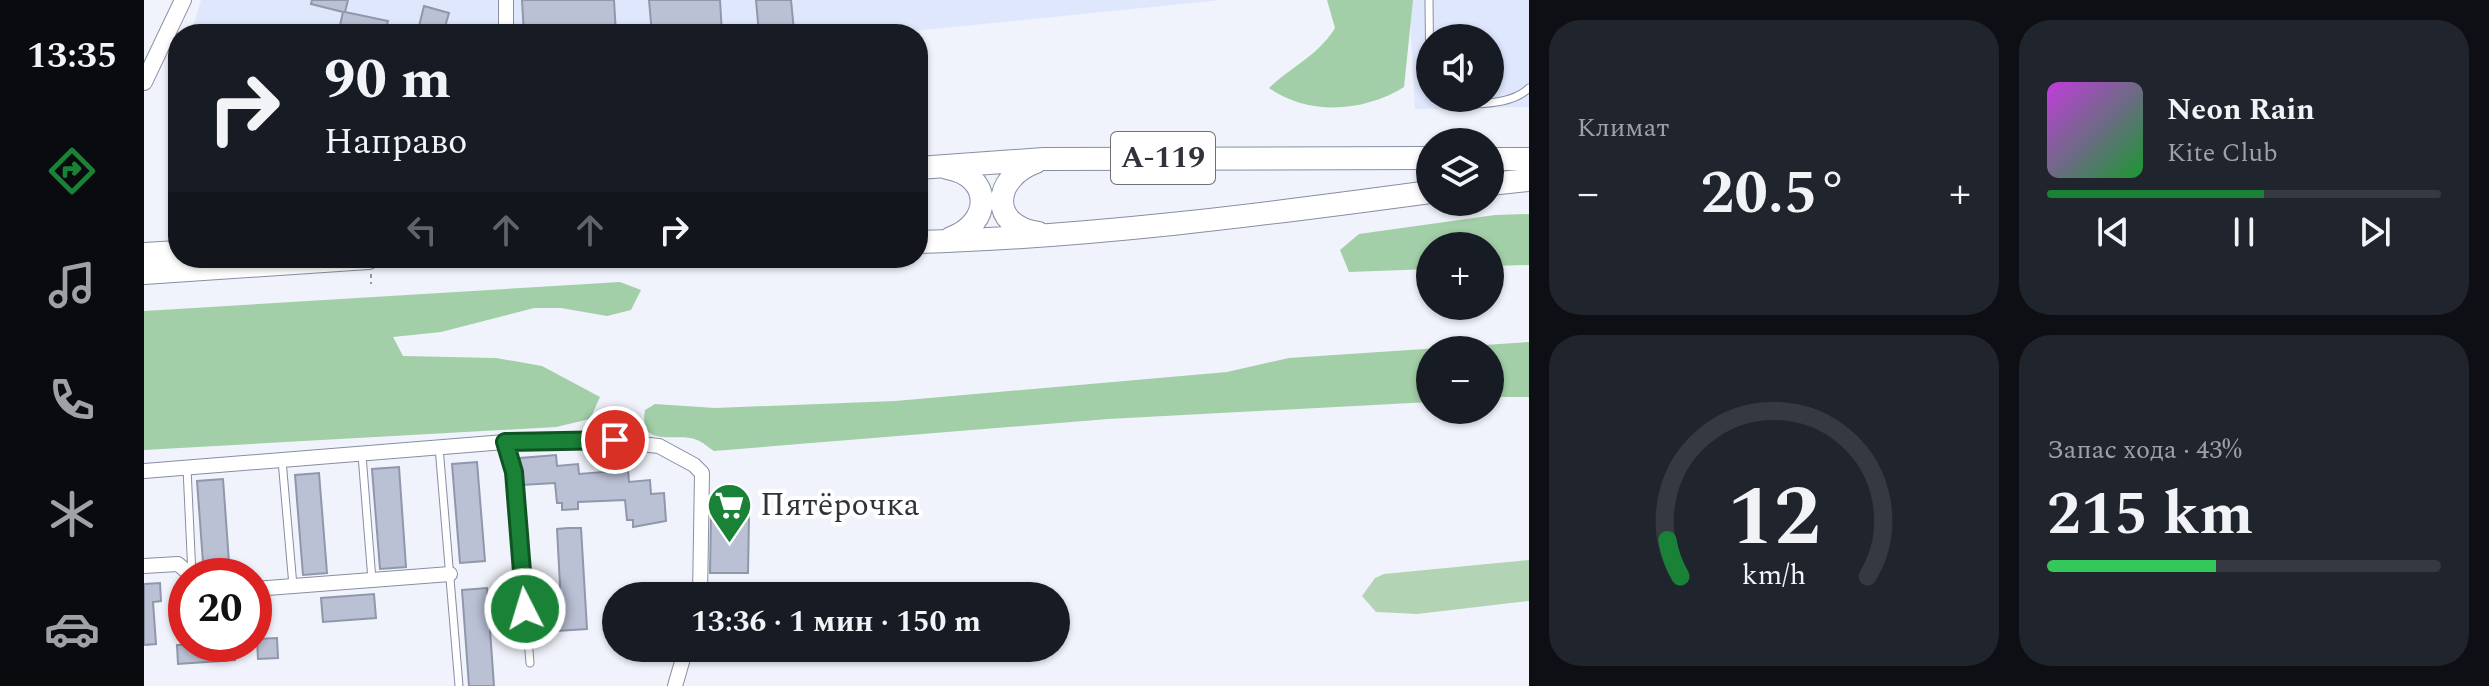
<!DOCTYPE html>
<html lang="ru">
<head>
<meta charset="utf-8">
<style>
	body { margin:0; font-family:Spectral,serif; background:#20242c; color:#f1f3f6; height:100vh; display:flex; flex-direction:column; font-size:30px; white-space:nowrap }
	* { box-sizing:border-box; margin:0 }
	p { font-size:26px; color:#9ea1a6 }
	.icon { flex:none; width:44px; height:44px; fill:none; stroke:currentColor; stroke-width:2; stroke-linecap:round; stroke-linejoin:round }
	.map { position:relative; flex:1; overflow:hidden }
	.panel { display:flex; flex-direction:column; gap:20px; padding:20px; background:#0d0f14; width:960px }
	.panel>* { flex:none }
	.top-card { position:absolute; left:24px; top:24px; width:760px; height:244px; border-radius:32px; box-shadow:0 2px 6px #0004; background:#171b24; color:#f1f3f6; overflow:hidden }
	.buttons { position:absolute; left:1272px; top:24px; display:grid; gap:16px }
	.buttons a { display:grid; place-items:center; width:88px; height:88px; border-radius:50%; background:#171b24; box-shadow:0 2px 6px #0004; font-size:40px }
	.speed { position:absolute; left:24px; top:558px; display:flex; gap:16px; font-size:40px; font-weight:700; text-align:center }
	.speed>* { display:grid; place-content:center; width:104px; height:104px; border-radius:50%; background:#171b24; box-shadow:0 2px 6px #0004; line-height:1 }
	.speed .limit { border:12px solid #d22; background:#fff; color:#111 }
	.pin { position:absolute; display:grid; place-items:center; width:68px; height:68px; color:#fff; margin:-34px; border:4px solid #fff; border-radius:50%; box-shadow:0 2px 8px #0007 }
	.me { position:absolute; width:88px; margin:-44px; rotate:355deg; stroke-linejoin:round; filter:drop-shadow(0 0 6px #0008) }
	.turn { display:flex; align-items:center; gap:28px; height:168px; padding:0 24px; font-size:36px }
	.turn .icon { width:104px; height:104px; stroke-width:2.5 }
	.turn b { display:block; font-size:56px; line-height:68px }
	.lanes { display:flex; align-items:center; height:76px; padding:0 24px; background:#0003; justify-content:center; gap:40px; direction:ltr }
	.lanes .off { opacity:.35 }
	.big { font-size:60px; font-weight:700; line-height:1.1 }
	.panel .widget { flex:1; display:flex; flex-direction:column; justify-content:center; gap:12px; min-width:0; padding:0 28px; border-radius:32px; background:#20242c }
	.panel .dial { align-items:center; gap:0 }
	.dial svg { height:208px; overflow:visible; fill:none; stroke:#363941; stroke-width:7; stroke-linecap:round; text-anchor:middle }
	.dial text { fill:#f1f3f6; stroke:none }
	.song { display:flex; align-items:center; gap:24px }
	.cover { width:96px; height:96px; border-radius:12px; background:linear-gradient(135deg,hsl(290 70% 55%),hsl(130 70% 35%)) }
	.played { height:8px; border-radius:4px; background:linear-gradient(90deg,#198237 55%,#363941 55%) }
	.keys { display:flex; justify-content:space-around; direction:ltr }
	.heat { display:flex; justify-content:space-between; align-items:center; font-size:44px; direction:ltr }
	.charge { height:12px; border-radius:6px; background:linear-gradient(90deg,#34c759 43%,#363941 0) }
	.panel .tiles { flex:1; display:grid; gap:20px; grid-template-columns:repeat(2,1fr) }
	.trip { position:absolute; left:458px; top:582px; width:468px; height:80px; border-radius:40px; background:#171b24; box-shadow:0 2px 6px #0004; font-weight:700; line-height:80px; text-align:center }
	main { display:flex; flex:1; min-height:0 }
	.dock { display:flex; flex-direction:column; width:144px; justify-content:space-around; align-items:center; background:#090b0e; color:#9ea1a6 }
	.dock .icon { width:56px; height:56px }
	.dock .active { color:#198237 }
	.dock b { font-size:36px; color:#f1f3f6 }
	.map>svg:first-child { display:block }
	.built { fill:#dfe7fd; fill-rule:evenodd }
	.green { fill:#b2d4b5 }
	.forest { fill:#a2cfa7 }
	.building { fill:#bac1d5; stroke:#9097aa; stroke-width:2 }
	.lines { fill:none; stroke-linecap:round; stroke-linejoin:round }
	.service-casing { stroke:#878ea1; stroke-width:9 }
	.minor-casing { stroke:#878ea1; stroke-width:16 }
	.tertiary-casing { stroke:#878ea1; stroke-width:18 }
	.trunk-casing { stroke:#878ea1; stroke-width:24 }
	.path { stroke:#94979f; stroke-width:2; stroke-dasharray:4 4; stroke-linecap:butt }
	.service { stroke:#fff; stroke-width:7 }
	.minor { stroke:#fff; stroke-width:14 }
	.tertiary { stroke:#fff; stroke-width:16 }
	.trunk { stroke:#fff; stroke-width:22 }
	.route-casing { stroke:#105424; stroke-width:20 }
	.route { stroke:#198237; stroke-width:14 }
	.labels { text-anchor:middle; dominant-baseline:central; stroke-width:8; stroke-linejoin:round; paint-order:stroke }
	.shield { fill:#fff; stroke:#6e7076; stroke-width:2 }
	.shield-label { font-size:30px; font-weight:bold; fill:#30333b }
	.poi-label { font-size:32px; fill:#30333b; stroke:#fff; text-anchor:start }
</style>
</head>
<body>
<main>
<nav class="dock">
<b>13:35</b>
<svg class="icon active" aria-label="directions" viewBox="0 0 24 24"><path d="M12 3l9 9-9 9-9-9zM9 14v-3h6M13 9l2 2-2 2"/></svg>
<svg class="icon" aria-label="music" viewBox="0 0 24 24"><path d="M9 18V5l10-2v13"/><circle cx="6" cy="18" r="3"/><circle cx="16" cy="16" r="3"/></svg>
<svg class="icon" aria-label="phone" viewBox="0 0 24 24"><path d="M5 4h4l2 5-3 2q2 4 5 5l2-3 5 2v4C11 20 4 13 5 4z"/></svg>
<svg class="icon" aria-label="climate" viewBox="0 0 24 24"><path d="M12 3v18M4 7l16 10M4 17L20 7"/></svg>
<svg class="icon" aria-label="car" viewBox="0 0 24 24"><path d="M5 17H2v-5l4-1 3-4h7l3 4 3 1v5h-3M9 17h6M6 11h13"/><circle cx="7" cy="17" r="2"/><circle cx="17" cy="17" r="2"/></svg>
</nav>
<div class="map">
<svg width="1385" height="686" viewBox="0 0 1385 686">
	<rect width="100%" height="100%" fill="#f0f3fb"/>
	<path class="built" d="M57 0H1077L740 34H47Z
		M1265 0H1385V107L1271 109ZM1286 38H1346V98H1286Z"/>
	<path class="green" d="M1385 560V601L1273 614 1232 612 1218 596 1231 578 1240 574Z"/>
	<path class="forest" d="M1183 0H1269L1260 87C1220 112 1165 116 1125 88 1148 66 1174 56 1191 28Z
		M1385 214V265L1346 266V246H1286V269L1205 272 1196 250 1215 234 1351 215Z
		M476 282 497 290 487 310 463 316 417 308H390L297 332 249 337 259 356 352 358 398 366 456 397 446 419 412 427 0 450V311Z
		M1385 342V397H1346V350H1286V402L964 419 570 451C565 448 559 442 553 440 534 431 494 451 501 410L511 404 571 408 751 401 1083 372 1145 358Z"/>
	<path class="building" d="M168 0H204L201 12 244 21 241 34H194L199 12 167 4Z
		M378 0H470L472 34H380Z
		M505 0H576L578 34H508Z
		M612 0H647L650 31 615 34Z
		M280 6 305 13 299 34H273Z
		M412 455 413 466 434 464 435 474 484 470 485 482 506 480 507 494 520 493 522 521 489 527V520H483L481 500 434 502V509L418 510V503H413L411 483 378 485 376 458Z
		M333 462 341 561 316 563 308 464Z
		M255 467 262 567 236 569 228 469Z
		M175 473 183 573 159 575 151 475Z
		M79 479 86 576H60L53 481Z
		M567 515 605 516 604 573H566Z
		M424 528H437L443 629 397 632 395 605 417 604 413 529Z
		M16 583 17 601 9 602 12 644 0 645V584Z
		M343 588 350 686H325L318 590Z
		M230 594 232 618 179 622 177 598Z
		M133 638 134 658 114 659 113 639Z
		M89 644 91 660 34 664 33 645Z"/>
	<g class="lines">
		<defs>
			<path id="service" d="M1285 0 1286 92
				M1290 98C1315 107 1366 107 1385 88
				M361 442 370 472 386 663
				M295 447 315 686
				M218 455 228 580
				M138 460 149 586
				M43 468 48 575"/>
			<path id="minor" d="M362 34V0
				M0 471 361 442 450 439 515 446 550 465 558 473 556 596
				M0 566 34 564 48 576
				M110 589 306 574
				M531 686 542 648"/>
			<path id="tertiary" d="M0 82 39 0"/>
			<path id="trunk" d="M1346 159H1385
				M892 162C848 178 845 226 894 233
				M774 168 900 159 1286 158
				M803 168C849 176 848 223 807 238
				M1346 184 1385 180
				M774 242C945 237 1116 215 1286 192
				M0 254 34 252
				M0 273 224 258"/>
		</defs>
		<use href="#service" class="service-casing"/>
		<use href="#minor" class="minor-casing"/>
		<use href="#tertiary" class="tertiary-casing"/>
		<use href="#trunk" class="trunk-casing"/>
		<path class="path" d="M227 274V284"/>
		<use href="#service" class="service"/>
		<use href="#minor" class="minor"/>
		<use href="#tertiary" class="tertiary"/>
		<use href="#trunk" class="trunk"/>
	</g>
	<g class="lines">
		<defs>
			<path id="route" d="M381 609 370 472 361 442 471 440"/>
		</defs>
		<use href="#route" class="route-casing"/>
		<use href="#route" class="route"/>
	</g>
	<defs>
		<symbol id="supermarket-pin" viewBox="-11 -11 22 30"><path d="M0 17L-7.5 6A9.5 9.5 0 1 1 7.5 6Z" fill="#198237" stroke="#fff"/><path d="M-6-5.5h2.5l.6 2H6L4.5 2H-2.5L-4.4-4H-6ZM-1.5 3.2a1.3 1.3 0 1 0 .1 0ZM3 3.2a1.3 1.3 0 1 0 .1 0Z" fill="#fff"/></symbol>
	</defs>
	<g fill-rule="evenodd">
		<use href="#supermarket-pin" x="560" y="480" width="51" height="69"/>
	</g>
	<g class="labels">
		<rect class="shield" x="967" y="132" width="104" height="52" rx="6"/>
		<g class="shield-label">
			<text x="1019" y="158">А-119</text>
		</g>
		<g class="poi-label">
			<text x="616" y="505">Пятёрочка</text>
		</g>
	</g>
</svg>
<div class="buttons">
<a><svg class="icon" aria-label="sound" viewBox="0 0 24 24"><path d="M4 9h4l5-4v14l-5-4H4zM17 9q2 3 0 6"/></svg></a>
<a><svg class="icon" aria-label="layers" viewBox="0 0 24 24"><path d="M12 4l9 5-9 5-9-5zM3 14l9 5 9-5"/></svg></a>
<a>+</a>
<a>−</a>
</div>
<div class="speed"><div class="limit">20</div></div>
<div class="pin" style="left:471px;top:440px;background:#d93025"><svg class="icon" aria-label="arrive" viewBox="0 0 24 24"><path d="M6 21V4h12l-3 4 3 4H6"/></svg></div>
<svg class="me" style="left:381px;top:609px" viewBox="-20 -20 40 40"><circle r="17" fill="#198237" stroke="#fff" stroke-width="3"/><path d="M0-11L8 9 0 5-8 9z" fill="#fff"/></svg>
<div class="trip">13:36 · 1 мин · 150 m</div>
<div class="top-card">
<div class="turn"><svg class="icon" aria-label="right" viewBox="0 0 24 24"><path d="M7 20v-9h11M14 6l5 5-5 5"/></svg><div><b>90 m</b>Направо</div></div>
<div class="lanes"><svg class="icon off" aria-label="left" viewBox="0 0 24 24"><path d="M17 20v-9H6M10 6l-5 5 5 5"/></svg><svg class="icon off" aria-label="ahead" viewBox="0 0 24 24"><path d="M12 20V5M6 11l6-6 6 6"/></svg><svg class="icon off" aria-label="ahead" viewBox="0 0 24 24"><path d="M12 20V5M6 11l6-6 6 6"/></svg><svg class="icon" aria-label="right" viewBox="0 0 24 24"><path d="M7 20v-9h11M14 6l5 5-5 5"/></svg></div>
</div>
</div>
<section class="panel">
<div class="tiles">
<div class="widget"><p>Климат</p>
<div class="heat"><a>−</a><b class="big">20.5°</b><a>+</a></div>
</div>
<div class="widget">
<div class="song"><i class="cover"></i><div><b>Neon Rain</b><p>Kite Club</p></div></div>
<div class="played"></div>
<div class="keys"><svg class="icon" aria-label="previous" viewBox="0 0 24 24"><path d="M18 5L8 12l10 7zM5 5v14"/></svg><svg class="icon" aria-label="pause" viewBox="0 0 24 24"><path d="M8 5v14M16 5v14"/></svg><svg class="icon" aria-label="next" viewBox="0 0 24 24"><path d="M6 5l10 7-10 7zM19 5v14"/></svg></div>
</div>
<div class="widget dial"><svg viewBox="0 0 100 80">
<path d="M14 69A42 42 0 1 1 86 69"/>
<path d="M14 69A42 42 0 0 1 9 55" stroke="#198237"/>
<text x="50" y="56" font-size="32" font-weight="700">12</text>
<text x="50" y="72" font-size="11">km/h</text>
</svg></div>
<div class="widget"><p>Запас хода · 43%</p><b class="big">215 km</b><div class="charge"></div></div>
</div>
</section>
</main>
</body>
</html>
